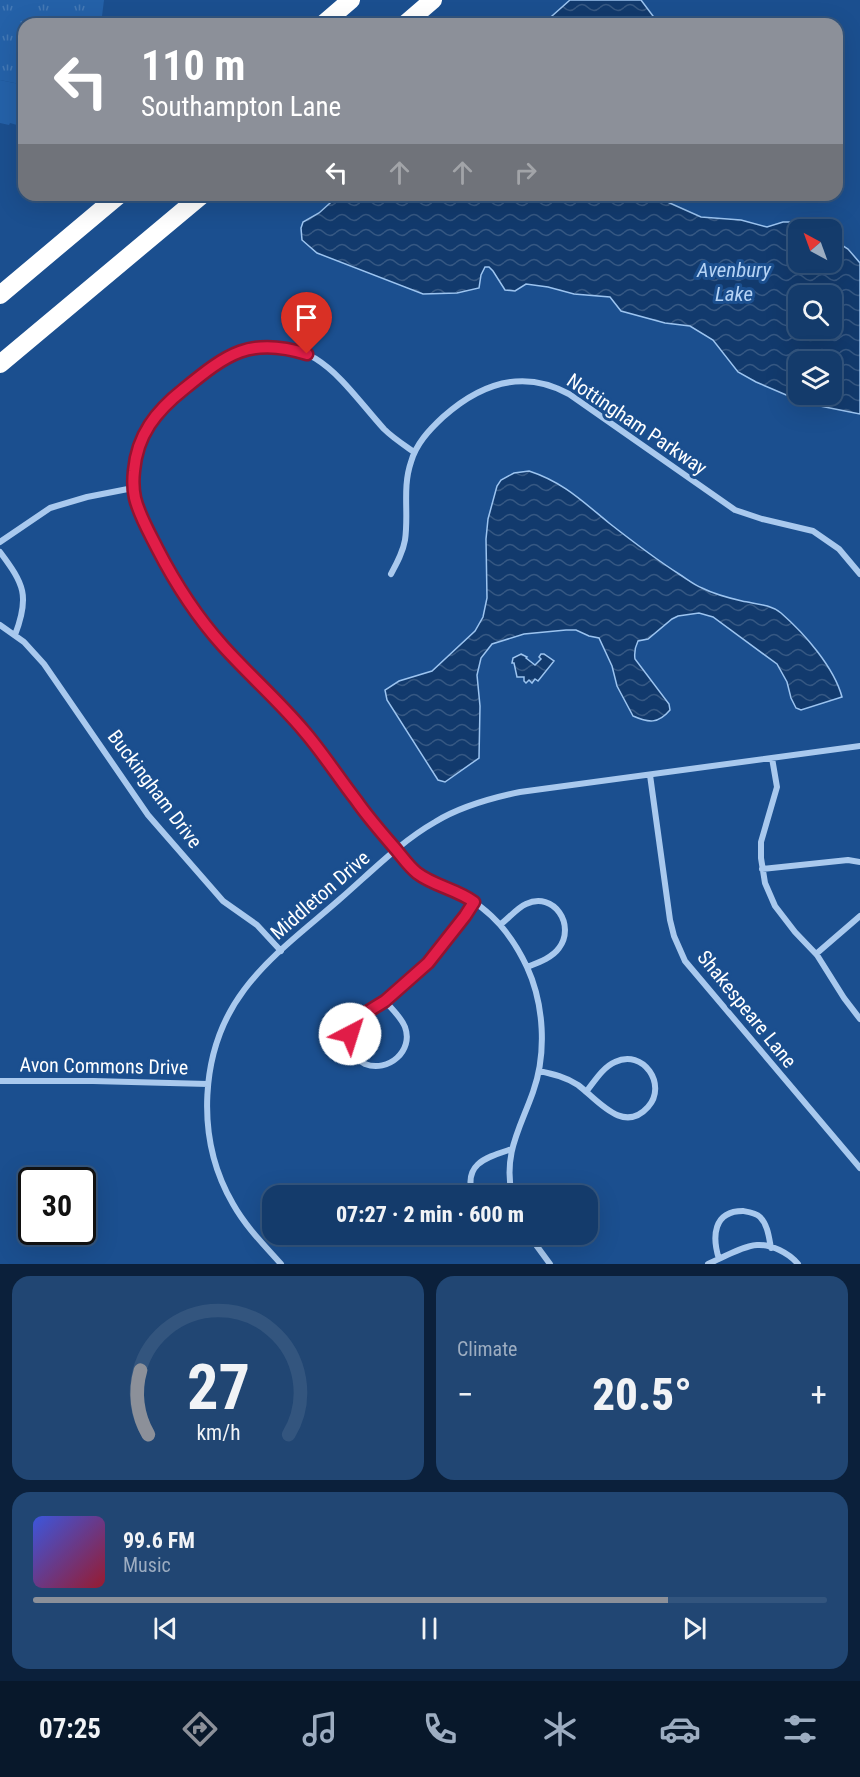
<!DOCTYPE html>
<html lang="en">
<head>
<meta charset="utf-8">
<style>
	body { margin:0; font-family:"Roboto Condensed",sans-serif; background:#214673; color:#f1f3f6; height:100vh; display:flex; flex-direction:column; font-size:22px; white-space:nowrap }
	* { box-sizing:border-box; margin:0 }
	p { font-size:20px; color:#9dadc1 }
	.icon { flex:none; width:33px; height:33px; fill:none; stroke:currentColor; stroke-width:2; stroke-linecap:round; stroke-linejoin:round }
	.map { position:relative; height:1264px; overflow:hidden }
	.drawer { display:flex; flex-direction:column; gap:12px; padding:12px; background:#0b203b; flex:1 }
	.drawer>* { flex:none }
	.banner { position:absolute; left:18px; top:18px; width:825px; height:183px; border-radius:18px; box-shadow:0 6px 24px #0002,0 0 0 2px #33557e; background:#8c9099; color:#fff; overflow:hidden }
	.needle { width:39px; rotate:319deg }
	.fabs { position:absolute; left:788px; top:219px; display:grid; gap:12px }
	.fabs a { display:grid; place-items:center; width:54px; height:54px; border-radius:12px; background:#143b6b; box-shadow:0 6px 24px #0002,0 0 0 2px #33557e; font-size:30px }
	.speed { position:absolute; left:18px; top:1167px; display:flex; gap:12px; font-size:30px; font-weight:700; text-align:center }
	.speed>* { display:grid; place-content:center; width:78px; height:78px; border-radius:50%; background:#143b6b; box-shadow:0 6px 24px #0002,0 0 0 2px #33557e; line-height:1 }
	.speed .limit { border:3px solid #111; border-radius:9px; background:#fff; color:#111 }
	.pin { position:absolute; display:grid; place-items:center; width:51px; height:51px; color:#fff; margin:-62px -26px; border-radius:50% 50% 50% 0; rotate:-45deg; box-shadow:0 0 6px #0007 }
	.pin .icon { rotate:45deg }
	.me { position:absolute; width:66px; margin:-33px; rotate:40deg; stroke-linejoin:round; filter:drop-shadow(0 0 4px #0008) }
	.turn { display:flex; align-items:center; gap:21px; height:126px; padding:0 24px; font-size:27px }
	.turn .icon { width:78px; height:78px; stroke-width:2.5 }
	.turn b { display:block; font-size:42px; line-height:51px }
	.lanes { display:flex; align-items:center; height:57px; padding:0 24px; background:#0003; justify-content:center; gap:30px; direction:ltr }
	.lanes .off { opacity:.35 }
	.big { font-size:45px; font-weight:800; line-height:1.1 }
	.drawer .card { flex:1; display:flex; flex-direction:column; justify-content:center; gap:9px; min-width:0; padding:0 21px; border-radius:18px; background:#214673 }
	.drawer .dial { align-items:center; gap:0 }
	.dial svg { height:156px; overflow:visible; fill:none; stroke:#33557e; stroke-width:7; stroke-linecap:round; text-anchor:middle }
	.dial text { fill:#f1f3f6; stroke:none }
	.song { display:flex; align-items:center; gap:18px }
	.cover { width:72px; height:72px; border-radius:9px; background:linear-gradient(135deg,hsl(230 70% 55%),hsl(350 70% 35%)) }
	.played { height:6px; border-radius:3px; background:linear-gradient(90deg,#8c9099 80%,#33557e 80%) }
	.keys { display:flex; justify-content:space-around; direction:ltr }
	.heat { display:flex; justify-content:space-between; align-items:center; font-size:33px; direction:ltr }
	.drawer .tiles { flex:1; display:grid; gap:12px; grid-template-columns:1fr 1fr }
	.card:last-child { grid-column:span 2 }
	.trip { position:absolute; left:262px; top:1185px; width:336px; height:60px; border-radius:18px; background:#143b6b; box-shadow:0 6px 24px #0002,0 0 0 2px #33557e; font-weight:800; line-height:60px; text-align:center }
	.tabs { display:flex; height:96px; justify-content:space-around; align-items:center; background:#08182b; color:#9dadc1 }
	.tabs .icon { width:42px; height:42px }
	.tabs .current { color:#8c9099 }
	.tabs b { font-size:27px; color:#f1f3f6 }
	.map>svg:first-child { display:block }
	.grass { fill:url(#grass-tufts) }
	.park { fill:#2461a8 }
	.water { fill:url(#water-waves); stroke:#9cc4f0; stroke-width:1.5; fill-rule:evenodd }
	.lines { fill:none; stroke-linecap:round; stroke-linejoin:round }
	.minor { stroke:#a9c9ee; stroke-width:6 }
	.motorway { stroke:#fff; stroke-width:18 }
	.route-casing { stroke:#92132f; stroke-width:15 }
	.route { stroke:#e11d48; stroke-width:10 }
	.labels { text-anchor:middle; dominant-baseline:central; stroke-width:6; stroke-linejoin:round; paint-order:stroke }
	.street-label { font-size:20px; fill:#fff; stroke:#1b4f8f }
	.water-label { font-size:21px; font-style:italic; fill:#b5d3f5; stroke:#1b4f8f }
</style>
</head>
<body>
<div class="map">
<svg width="860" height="1264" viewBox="0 0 860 1264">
	<defs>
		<pattern id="grass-tufts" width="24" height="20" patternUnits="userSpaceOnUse" patternTransform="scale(1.5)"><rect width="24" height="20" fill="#2461a8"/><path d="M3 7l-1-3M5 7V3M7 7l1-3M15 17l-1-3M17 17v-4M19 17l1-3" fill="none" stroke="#4579b5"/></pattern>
		<pattern id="water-waves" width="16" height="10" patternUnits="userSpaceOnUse" patternTransform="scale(1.5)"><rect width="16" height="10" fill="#123a6d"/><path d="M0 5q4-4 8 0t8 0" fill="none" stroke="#365883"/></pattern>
	</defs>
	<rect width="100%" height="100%" fill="#1b4f8f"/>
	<path class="grass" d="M0 0H104L101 24H24V85L0 80Z"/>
	<path class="park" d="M0 80 24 85V127L10 123 9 125 0 123Z"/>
	<path class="water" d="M570 0H641L659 24H543Z
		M339 195H652L648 198 650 202 656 199 663 200 701 217 741 220 767 227 783 222H816L822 229 798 230V262H831V238L848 249 860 263V414L805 403 756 382 738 372 713 340 690 326 665 323 621 311 610 297 574 294 548 287 526 284 515 291 505 290 493 271 489 267H485L481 275 479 288 457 293 423 294 317 253 302 240 301 228 303 222 319 213ZM798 296H831V328H798ZM798 362H831V394H798Z
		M529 471C563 482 582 501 609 523 632 541 654 558 679 574 687 579 694 585 702 588 714 594 729 598 742 601 755 604 770 604 781 613 804 633 834 667 842 697L801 710 796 708 791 698 787 682 777 664 713 617 699 613 678 616 672 619 648 639 638 641C635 647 634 652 635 659L669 704 670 710C658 724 649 723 633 716L617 686 612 666 599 638 589 636 576 630H566L524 634 492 644 481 658 477 675 480 706 479 758 445 782 438 780 387 700 385 690 399 681 432 671 475 631 483 617 487 598 486 539 488 519 497 486 501 480 514 473Z
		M521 654 527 657 526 658 535 665 541 659 539 657 541 654H544L554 661 538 681 535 679 532 683 529 680 526 683 524 681V677H517L514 663H512L513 658Z"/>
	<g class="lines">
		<path class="minor" d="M414 452C404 445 393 438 384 429 344 385 315 331 245 350 216 358 193 380 171 399 119 446 127 492 157 548 175 582 195 614 221 643 247 674 278 700 304 731 324 753 339 779 357 802 369 818 381 832 394 846 401 854 407 863 414 871 427 883 445 886 460 894 492 910 512 935 527 967 544 1004 547 1053 533 1092 520 1129 503 1153 512 1196
			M0 542 50 508 87 497 133 488
			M0 552C24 584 30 596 15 635
			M391 574C397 563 403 552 405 540 409 514 402 488 411 462 416 444 429 430 443 417 480 384 522 368 569 394L735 510 762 519 813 531 839 549 860 574
			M0 625 24 642 44 664 148 815 223 901 257 925 281 951
			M772 758 777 787 761 842V858L765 883 775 906 795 932 817 955 844 998 860 1019
			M650 775 670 920 674 936 685 961 860 1168
			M762 869 848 860 860 862
			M501 924C509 918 517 908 526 904 554 891 576 925 559 948 552 958 537 963 527 967
			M816 954 860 916
			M385 1001C392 1009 401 1017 405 1027 414 1051 388 1073 365 1064 349 1057 346 1034 356 1021 361 1015 369 1012 375 1009 381 1005 387 999 393 995 425 968 452 938 473 902
			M539 1071C553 1074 566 1077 578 1085 597 1099 623 1135 648 1107 668 1085 643 1048 615 1062 603 1067 594 1082 586 1092
			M0 1081H93L208 1084
			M473 1196C462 1163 488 1157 512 1149
			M528 1234 550 1264
			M719 1259C712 1237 713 1211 743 1211 749 1212 756 1213 760 1217 768 1225 769 1238 771 1248
			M281 1264C264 1245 246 1227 233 1204 195 1139 199 1050 244 990 270 955 307 928 340 899 370 873 400 842 435 822 461 806 491 798 520 792L860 746
			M708 1264C722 1258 742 1246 757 1245 771 1244 789 1253 798 1264"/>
		<path class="motorway" d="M323 24 351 0
			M405 24 433 0
			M0 295 119 195
			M0 364 202 195"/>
	</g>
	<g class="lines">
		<defs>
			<path id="route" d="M307 354C250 336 227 354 184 389 156 411 137 435 134 471 133 480 133 489 135 498 139 515 149 532 157 548 175 583 196 616 223 646 249 675 279 701 304 731 323 753 338 777 356 800 367 816 380 831 393 846 401 855 408 866 417 873 434 886 456 889 474 902L465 916 428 963 385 1001 359 1017 352 1027 350 1034"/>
		</defs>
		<use href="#route" class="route-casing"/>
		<use href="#route" class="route"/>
	</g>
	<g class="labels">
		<g class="street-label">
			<text transform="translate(637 424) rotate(34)">Nottingham Parkway</text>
			<text transform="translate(155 789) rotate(53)">Buckingham Drive</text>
			<text transform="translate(320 895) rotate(-41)">Middleton Drive</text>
			<text transform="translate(747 1009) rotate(51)">Shakespeare Lane</text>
			<text transform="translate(104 1066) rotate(1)">Avon Commons Drive</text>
		</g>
		<g class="water-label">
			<text x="734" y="270">Avenbury<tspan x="734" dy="24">Lake</tspan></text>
		</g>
	</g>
</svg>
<div class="fabs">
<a><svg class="needle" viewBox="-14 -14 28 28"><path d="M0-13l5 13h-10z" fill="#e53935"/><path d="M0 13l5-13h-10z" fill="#9dadc1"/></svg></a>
<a><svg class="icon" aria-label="search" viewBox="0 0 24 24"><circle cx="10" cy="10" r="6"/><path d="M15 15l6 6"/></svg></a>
<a><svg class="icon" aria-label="layers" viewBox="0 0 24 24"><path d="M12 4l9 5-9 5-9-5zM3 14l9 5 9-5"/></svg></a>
</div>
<div class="speed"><div class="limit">30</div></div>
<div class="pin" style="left:307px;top:354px;background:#d93025"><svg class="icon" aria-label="arrive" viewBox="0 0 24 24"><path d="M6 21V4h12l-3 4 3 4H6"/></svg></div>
<svg class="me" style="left:350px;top:1034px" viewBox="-20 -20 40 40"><circle r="19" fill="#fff"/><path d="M0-13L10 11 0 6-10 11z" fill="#e11d48"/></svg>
<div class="trip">07:27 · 2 min · 600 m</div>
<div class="banner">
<div class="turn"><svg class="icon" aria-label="left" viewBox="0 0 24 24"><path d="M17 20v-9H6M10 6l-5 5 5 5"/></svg><div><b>110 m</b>Southampton Lane</div></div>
<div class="lanes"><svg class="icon" aria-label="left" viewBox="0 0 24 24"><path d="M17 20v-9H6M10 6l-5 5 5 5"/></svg><svg class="icon off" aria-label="ahead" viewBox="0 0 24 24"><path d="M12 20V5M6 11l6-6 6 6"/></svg><svg class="icon off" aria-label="ahead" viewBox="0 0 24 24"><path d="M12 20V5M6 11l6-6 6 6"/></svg><svg class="icon off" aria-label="right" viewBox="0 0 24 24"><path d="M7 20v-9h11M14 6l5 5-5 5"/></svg></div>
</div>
</div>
<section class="drawer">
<div class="tiles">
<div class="card dial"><svg viewBox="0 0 100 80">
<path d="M14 69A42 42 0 1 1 86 69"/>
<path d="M14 69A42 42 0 0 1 10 36" stroke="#8c9099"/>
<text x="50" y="56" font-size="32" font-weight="700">27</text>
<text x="50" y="72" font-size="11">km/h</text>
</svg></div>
<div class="card"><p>Climate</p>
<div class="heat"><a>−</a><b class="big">20.5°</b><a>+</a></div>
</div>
<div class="card">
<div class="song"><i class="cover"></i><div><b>99.6 FM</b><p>Music</p></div></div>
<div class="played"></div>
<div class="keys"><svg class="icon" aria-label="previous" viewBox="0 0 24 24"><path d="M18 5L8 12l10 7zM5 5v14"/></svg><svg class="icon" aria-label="pause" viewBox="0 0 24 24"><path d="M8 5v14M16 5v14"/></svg><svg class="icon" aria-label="next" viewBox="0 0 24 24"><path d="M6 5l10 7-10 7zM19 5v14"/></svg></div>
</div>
</div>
</section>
<nav class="tabs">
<b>07:25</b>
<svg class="icon current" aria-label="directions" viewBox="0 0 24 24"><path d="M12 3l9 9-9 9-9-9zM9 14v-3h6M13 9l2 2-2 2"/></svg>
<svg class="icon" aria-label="music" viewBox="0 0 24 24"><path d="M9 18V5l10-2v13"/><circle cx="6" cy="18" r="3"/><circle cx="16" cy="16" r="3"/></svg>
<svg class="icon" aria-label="phone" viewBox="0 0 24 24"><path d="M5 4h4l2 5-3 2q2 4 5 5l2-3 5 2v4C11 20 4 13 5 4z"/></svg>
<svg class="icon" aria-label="climate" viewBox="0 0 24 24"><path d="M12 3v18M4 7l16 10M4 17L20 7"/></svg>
<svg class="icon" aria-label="car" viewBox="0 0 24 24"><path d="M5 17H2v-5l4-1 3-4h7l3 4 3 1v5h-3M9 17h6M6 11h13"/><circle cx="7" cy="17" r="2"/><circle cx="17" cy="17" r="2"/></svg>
<svg class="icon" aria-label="filters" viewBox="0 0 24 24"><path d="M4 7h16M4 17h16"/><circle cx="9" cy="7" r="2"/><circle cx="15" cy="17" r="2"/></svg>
</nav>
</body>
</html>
